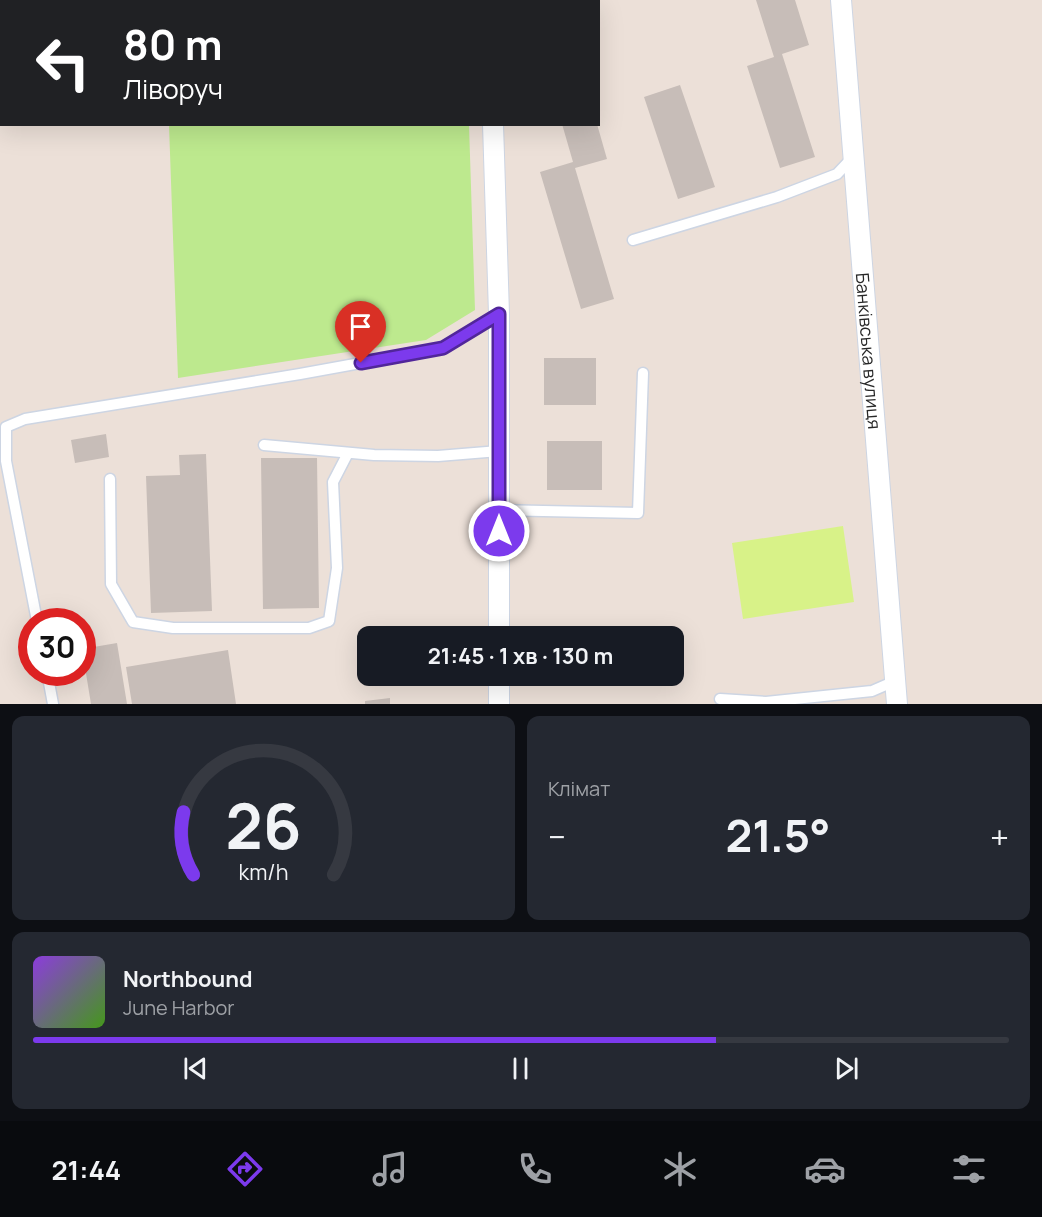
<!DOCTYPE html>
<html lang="uk">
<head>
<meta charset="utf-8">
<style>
	body { margin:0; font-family:Manrope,sans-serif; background:#242831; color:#f1f3f6; height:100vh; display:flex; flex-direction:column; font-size:22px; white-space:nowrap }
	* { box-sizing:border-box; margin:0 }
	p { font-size:20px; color:#9ea1a6 }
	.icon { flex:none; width:33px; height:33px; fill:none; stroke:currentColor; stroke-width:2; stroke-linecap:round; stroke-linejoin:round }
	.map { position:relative; height:704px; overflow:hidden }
	.side { display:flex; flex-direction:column; gap:12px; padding:12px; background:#0d0f14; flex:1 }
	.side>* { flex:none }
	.guide { position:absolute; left:0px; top:0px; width:600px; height:126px; box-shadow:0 6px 24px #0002; background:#202124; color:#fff; overflow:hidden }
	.speed { position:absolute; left:18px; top:608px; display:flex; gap:12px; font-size:30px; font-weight:700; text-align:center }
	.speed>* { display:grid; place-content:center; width:78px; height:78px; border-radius:50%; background:#171b24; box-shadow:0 6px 24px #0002; line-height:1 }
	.speed .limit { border:9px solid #d22; background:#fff; color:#111 }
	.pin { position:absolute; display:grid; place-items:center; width:51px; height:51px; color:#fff; margin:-62px -26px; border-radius:50% 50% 50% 0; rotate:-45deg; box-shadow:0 0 6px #0007 }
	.pin .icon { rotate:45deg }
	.me { position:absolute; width:66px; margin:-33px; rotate:0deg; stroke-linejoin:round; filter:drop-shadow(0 0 4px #0008) }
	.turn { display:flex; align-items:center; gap:21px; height:126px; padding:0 24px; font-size:27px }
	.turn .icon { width:78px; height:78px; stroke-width:2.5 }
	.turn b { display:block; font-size:42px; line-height:51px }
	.big { font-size:45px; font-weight:700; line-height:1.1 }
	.side .card { flex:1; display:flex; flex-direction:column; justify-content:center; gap:9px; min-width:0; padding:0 21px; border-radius:12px; background:#242831 }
	.side .dial { align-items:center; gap:0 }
	.dial svg { height:156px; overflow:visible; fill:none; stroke:#363941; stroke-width:7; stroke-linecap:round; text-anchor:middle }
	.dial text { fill:#f1f3f6; stroke:none }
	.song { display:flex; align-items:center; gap:18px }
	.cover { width:72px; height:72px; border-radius:9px; background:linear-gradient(135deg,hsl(270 70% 55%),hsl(100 70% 35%)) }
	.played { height:6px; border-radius:3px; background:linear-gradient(90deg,#7c3aed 70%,#363941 70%) }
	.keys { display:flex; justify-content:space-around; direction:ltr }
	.heat { display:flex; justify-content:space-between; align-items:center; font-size:33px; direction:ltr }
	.side .tiles { flex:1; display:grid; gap:12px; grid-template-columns:1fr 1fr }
	.card:last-child { grid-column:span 2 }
	.trip { position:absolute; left:357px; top:626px; width:327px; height:60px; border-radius:12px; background:#171b24; box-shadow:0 6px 24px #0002; font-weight:700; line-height:60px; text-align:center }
	.menu { display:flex; height:96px; justify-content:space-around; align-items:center; background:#090b0e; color:#9ea1a6 }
	.menu .icon { width:42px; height:42px }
	.menu .current { color:#7c3aed }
	.menu b { font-size:27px; color:#f1f3f6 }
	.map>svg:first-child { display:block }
	.green { fill:#bde98e }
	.pitch { fill:#d8f288 }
	.building { fill:#c7bdb8 }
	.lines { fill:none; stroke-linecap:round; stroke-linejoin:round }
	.lane-casing { stroke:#cdd5e3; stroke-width:13 }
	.street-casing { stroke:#cdd5e3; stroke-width:22 }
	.lane { stroke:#fff; stroke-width:10 }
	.street { stroke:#fff; stroke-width:20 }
	.route-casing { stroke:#51269a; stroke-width:15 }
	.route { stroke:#7c3aed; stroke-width:10 }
	.labels { text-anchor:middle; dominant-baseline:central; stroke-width:4.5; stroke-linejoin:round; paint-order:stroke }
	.street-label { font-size:18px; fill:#282828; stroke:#fff }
</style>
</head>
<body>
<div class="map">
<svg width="1042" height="704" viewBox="0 0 1042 704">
	<rect width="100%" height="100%" fill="#ece0d8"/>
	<path class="green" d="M164 0H465V1L164 2Z
		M169 125H469L475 310 426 340 178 378Z"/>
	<path class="pitch" d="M843 526 854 602 743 619 732 543Z"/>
	<path class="building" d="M756 0H795L809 45 782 54 815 157 780 168 747 66 774 57Z
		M680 85 715 187 678 199 644 97Z
		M562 124H597L607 159 575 168 614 299 581 309 540 172 573 162Z
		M544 358H596V405H544Z
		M106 434 109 457 75 463 71 440Z
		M547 441H602V490H547Z
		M206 454 212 611 151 613 146 476 180 475 179 455Z
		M261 458H317L319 608 263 609Z
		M117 643 127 704H91L82 649Z
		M228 650 236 704H132L126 667Z
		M390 698V704H365V701Z"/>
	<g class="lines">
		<defs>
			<path id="lane" d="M633 240 777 197 837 174 854 156
				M264 445 374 455 438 456 499 451
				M110 479 111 584 133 622 173 628H309L329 621 337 568 333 482 348 453
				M499 510 638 513 643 373
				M37 621 6 461V427L25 419 300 374 443 348 499 314
				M47 672 53 704
				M720 699 766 702 872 691 895 681"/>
			<g id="street">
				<path d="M490 0V2"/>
				<path id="s1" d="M841 0 897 704"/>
				<path d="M493 124 499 314V636"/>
				<path d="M499 675V704"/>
			</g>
		</defs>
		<use href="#lane" class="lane-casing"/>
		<use href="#street" class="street-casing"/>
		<use href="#lane" class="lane"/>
		<use href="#street" class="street"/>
	</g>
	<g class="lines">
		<defs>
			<path id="route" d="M361 363 443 348 499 314V531"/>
		</defs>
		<use href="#route" class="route-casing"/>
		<use href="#route" class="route"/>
	</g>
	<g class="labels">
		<g class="street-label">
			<text stroke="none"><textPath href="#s1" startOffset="352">Банківська вулиця</textPath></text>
		</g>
	</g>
</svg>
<div class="speed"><div class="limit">30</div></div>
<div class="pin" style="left:361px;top:363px;background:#d93025"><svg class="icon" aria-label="arrive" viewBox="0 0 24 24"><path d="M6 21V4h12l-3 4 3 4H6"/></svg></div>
<svg class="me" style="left:499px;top:531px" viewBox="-20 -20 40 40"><circle r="17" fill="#7c3aed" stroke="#fff" stroke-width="3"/><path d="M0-11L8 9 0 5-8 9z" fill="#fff"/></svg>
<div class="trip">21:45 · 1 хв · 130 m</div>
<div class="guide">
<div class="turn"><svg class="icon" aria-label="left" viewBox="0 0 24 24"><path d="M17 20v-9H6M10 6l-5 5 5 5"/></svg><div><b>80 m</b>Ліворуч</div></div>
</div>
</div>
<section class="side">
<div class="tiles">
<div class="card dial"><svg viewBox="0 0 100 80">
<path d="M14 69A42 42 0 1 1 86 69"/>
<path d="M14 69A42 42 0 0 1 9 37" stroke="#7c3aed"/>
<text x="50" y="56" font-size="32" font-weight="700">26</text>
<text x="50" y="72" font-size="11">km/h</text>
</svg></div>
<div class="card"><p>Клімат</p>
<div class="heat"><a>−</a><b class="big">21.5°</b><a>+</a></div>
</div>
<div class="card">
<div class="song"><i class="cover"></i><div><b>Northbound</b><p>June Harbor</p></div></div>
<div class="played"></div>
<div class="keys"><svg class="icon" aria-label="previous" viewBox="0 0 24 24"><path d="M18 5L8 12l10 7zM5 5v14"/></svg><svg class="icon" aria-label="pause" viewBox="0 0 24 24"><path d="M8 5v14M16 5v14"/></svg><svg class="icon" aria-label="next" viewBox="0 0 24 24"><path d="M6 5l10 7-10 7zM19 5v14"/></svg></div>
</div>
</div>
</section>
<nav class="menu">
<b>21:44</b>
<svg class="icon current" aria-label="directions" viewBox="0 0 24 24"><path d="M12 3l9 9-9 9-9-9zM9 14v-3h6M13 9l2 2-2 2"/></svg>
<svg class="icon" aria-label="music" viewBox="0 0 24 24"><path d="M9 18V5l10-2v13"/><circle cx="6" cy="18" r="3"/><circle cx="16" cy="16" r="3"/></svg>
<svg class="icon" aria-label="phone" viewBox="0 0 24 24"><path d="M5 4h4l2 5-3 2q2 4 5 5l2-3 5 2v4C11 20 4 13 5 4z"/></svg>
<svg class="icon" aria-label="climate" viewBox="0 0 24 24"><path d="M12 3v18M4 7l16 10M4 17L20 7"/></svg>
<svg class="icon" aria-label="car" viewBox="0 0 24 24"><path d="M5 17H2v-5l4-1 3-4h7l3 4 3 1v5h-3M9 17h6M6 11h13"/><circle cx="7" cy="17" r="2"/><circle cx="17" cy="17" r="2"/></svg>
<svg class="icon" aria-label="filters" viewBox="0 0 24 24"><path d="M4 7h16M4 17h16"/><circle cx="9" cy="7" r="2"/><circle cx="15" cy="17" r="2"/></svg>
</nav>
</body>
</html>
